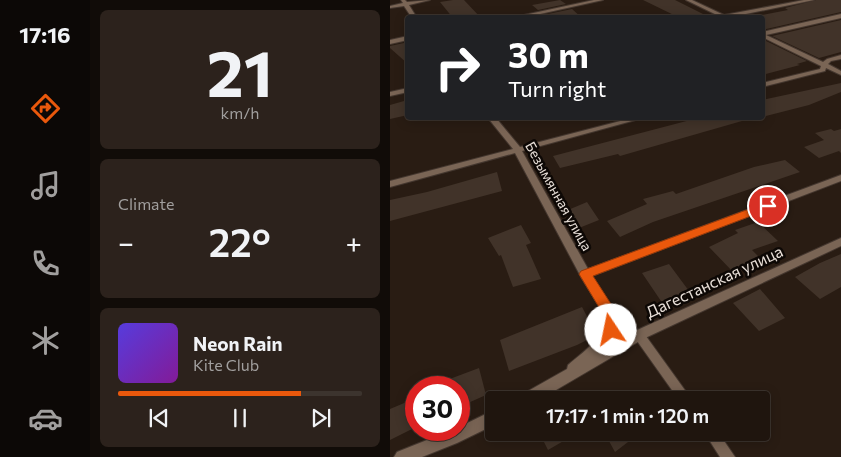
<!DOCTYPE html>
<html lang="en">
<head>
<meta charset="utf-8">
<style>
	body { margin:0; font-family:Commissioner,sans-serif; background:#2c221c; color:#f1f3f6; height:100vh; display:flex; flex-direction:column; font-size:19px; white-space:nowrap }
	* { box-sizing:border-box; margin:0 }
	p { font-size:16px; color:#a19f9e }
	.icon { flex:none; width:28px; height:28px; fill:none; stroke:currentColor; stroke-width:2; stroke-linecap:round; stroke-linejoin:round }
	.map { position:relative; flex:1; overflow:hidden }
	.drawer { display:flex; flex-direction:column; gap:10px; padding:10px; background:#110c08; width:300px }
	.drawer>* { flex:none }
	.banner { position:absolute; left:15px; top:15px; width:360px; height:105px; border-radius:5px; box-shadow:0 2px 12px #0003,0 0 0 1px #3c342e; background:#202124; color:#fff; overflow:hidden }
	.speed { position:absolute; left:15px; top:376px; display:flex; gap:10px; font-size:25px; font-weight:700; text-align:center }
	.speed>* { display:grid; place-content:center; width:65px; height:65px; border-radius:50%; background:#1f150e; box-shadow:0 2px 12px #0003,0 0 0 1px #3c342e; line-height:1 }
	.speed .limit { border:8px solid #d22; background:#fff; color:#111 }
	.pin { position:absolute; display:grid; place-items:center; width:42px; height:42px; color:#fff; margin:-21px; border:2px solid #fff; border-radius:50%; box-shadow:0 1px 5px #0007 }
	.me { position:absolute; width:55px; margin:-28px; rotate:349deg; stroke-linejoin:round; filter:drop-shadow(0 0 4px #0008) }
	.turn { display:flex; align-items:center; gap:18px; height:105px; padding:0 20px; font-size:22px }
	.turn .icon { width:65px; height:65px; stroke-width:2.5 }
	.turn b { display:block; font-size:35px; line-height:42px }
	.big { font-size:38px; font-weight:600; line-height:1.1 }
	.drawer .tile { flex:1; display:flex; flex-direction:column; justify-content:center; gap:8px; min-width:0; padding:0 18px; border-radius:8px; background:#2c221c }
	.drawer .dial { align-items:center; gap:0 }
	.dial b { font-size:65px; line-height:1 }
	.song { display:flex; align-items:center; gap:15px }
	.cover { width:60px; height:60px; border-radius:8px; background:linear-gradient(135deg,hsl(250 70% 55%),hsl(290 70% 35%)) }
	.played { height:5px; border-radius:2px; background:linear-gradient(90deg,#ea580c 75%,#3c342e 75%) }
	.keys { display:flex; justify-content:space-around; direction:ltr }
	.heat { display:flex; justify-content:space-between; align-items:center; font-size:28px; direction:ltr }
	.trip { position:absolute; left:95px; top:391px; width:285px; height:50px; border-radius:5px; background:#1f150e; box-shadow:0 2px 12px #0003,0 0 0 1px #3c342e; font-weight:600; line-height:50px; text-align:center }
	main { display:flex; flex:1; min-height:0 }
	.dock { display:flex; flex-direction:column; width:90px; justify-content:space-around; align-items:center; background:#0c0806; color:#a19f9e }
	.dock .icon { width:35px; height:35px }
	.dock .on { color:#ea580c }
	.dock b { font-size:22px; color:#f1f3f6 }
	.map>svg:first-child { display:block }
	.building { fill:#413329 }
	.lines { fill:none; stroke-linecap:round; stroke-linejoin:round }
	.lane-casing { stroke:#44372f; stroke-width:2 }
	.street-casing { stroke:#44372f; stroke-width:2 }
	.lane { fill:#7a6555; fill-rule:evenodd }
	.street { fill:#7a6555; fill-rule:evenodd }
	.route { fill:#ea580c; stroke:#983908 }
	.labels { text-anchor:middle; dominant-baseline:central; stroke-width:5; stroke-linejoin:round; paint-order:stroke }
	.street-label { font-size:14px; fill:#e9e0d9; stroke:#0d0805 }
	.near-street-label { font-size:16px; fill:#e9e0d9; stroke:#0d0805 }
</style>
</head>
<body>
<main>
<nav class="dock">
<b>17:16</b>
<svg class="icon on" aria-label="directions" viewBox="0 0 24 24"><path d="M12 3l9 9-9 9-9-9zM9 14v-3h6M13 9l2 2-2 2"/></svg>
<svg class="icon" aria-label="music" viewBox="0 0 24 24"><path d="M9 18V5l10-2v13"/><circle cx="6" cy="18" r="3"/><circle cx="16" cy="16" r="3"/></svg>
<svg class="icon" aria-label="phone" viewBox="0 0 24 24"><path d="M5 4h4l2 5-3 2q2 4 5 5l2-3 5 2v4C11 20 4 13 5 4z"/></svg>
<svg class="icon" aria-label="climate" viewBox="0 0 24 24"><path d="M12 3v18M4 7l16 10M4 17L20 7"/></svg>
<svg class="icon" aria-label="car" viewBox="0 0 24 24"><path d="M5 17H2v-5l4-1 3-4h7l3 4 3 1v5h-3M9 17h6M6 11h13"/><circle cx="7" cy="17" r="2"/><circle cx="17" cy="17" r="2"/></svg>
</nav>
<section class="drawer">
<div class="tile dial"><b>21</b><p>km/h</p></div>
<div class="tile"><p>Climate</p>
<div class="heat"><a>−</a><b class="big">22°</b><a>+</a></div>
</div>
<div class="tile">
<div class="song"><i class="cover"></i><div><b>Neon Rain</b><p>Kite Club</p></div></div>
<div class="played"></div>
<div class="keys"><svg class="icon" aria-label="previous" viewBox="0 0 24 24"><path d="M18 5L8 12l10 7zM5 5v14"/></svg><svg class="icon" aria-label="pause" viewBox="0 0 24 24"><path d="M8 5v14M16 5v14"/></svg><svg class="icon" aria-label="next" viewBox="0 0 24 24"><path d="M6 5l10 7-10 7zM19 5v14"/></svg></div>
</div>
</section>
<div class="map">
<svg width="451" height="457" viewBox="0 0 451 457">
	<rect width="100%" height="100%" fill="#291c13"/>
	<path class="building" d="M63 0H74L91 18H63L50 2Z
		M170 0 176 4 148 10 142 5Z
		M253 0H285L321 18H290Z
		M426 0H451V12L372 30V15L398 10 395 8Z
		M182 9 192 18H156L153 15Z
		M451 20V52L429 58 382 36Z
		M372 39 417 61 407 64 410 65 372 75Z
		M14 43 18 48V64L0 48V46Z
		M451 83V92L419 105 372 117V100Z
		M14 101 18 107V115L0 119V105Z
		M308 118H351L352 121 230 156 228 154 170 168 163 156Z
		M441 129 444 131 451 129V153L449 151 429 158 414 147 434 140 425 133Z
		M395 160 410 172 263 222 230 237 217 221 257 204 253 199 283 191 286 194 364 167Z
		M107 172 112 191 0 221V200L37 192Z
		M197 202 209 220 189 228 178 210Z
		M368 222 388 241 362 250 372 260 345 274 319 247 348 233 345 230Z
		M131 225 141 243 136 245 151 279 123 287 111 255 109 256 98 238Z
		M451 254V287L430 299 405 277 430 263Z
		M279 264 299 291 273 304 252 273Z
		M370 289 395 318 369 331 343 303Z
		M192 307 207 335 187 345 119 371 110 340Z
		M89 368 96 395 69 407V388H41V386Z
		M26 398V427L0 440V409Z
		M149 432H189L158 450Z
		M214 432H251L225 452Z"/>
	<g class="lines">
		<defs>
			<path id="lane" d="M249 330 253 332 302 400H289L245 338 244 335 245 332Z
				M314 432H328L345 457H330Z"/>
			<path id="street" d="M11 0H15L17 2 40 0 19 5 27 18H22L14 6 0 8V6L13 3Z
				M204 0H213L132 18H120Z
				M296 0H302L334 15 414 0H424L336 18H323L329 16Z
				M451 14V18L376 35 433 62 437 59 451 55V59L441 61 438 64 451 71V75L436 68 435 71 372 87V83L430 69 431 66 372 37V32Z
				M18 36V40L0 44V40Z
				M18 88V92L0 96V92Z
				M98 118H106L130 147 242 118H253L132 151 198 269 451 175V181L202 276 229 318 225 335 214 349 245 331 451 238V246L253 339 149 400H129L131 395 177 369 178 365C193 352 214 338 217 319L191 277 125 153 0 187V181L123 149Z
				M104 410V425L67 443 32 457H4L7 452 62 430H69V427Z"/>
		</defs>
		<use href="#lane" class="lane-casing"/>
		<use href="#street" class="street-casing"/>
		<use href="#lane" class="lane"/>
		<use href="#street" class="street"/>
	</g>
	<path class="route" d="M378 202 383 206 382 208 203 276 230 318 226 335 221 337 216 335 214 330 216 319 189 274 191 271Z"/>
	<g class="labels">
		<g class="street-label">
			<text transform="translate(169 196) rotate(61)">Безымянная улица</text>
		</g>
		<g class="near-street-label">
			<text transform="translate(324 281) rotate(-25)">Дагестанская улица</text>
		</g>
	</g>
</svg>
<div class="speed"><div class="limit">30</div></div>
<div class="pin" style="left:378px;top:206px;background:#d93025"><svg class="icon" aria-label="arrive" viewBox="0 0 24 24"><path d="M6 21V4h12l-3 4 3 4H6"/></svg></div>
<svg class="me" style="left:221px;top:330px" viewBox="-20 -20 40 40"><circle r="19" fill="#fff"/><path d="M0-13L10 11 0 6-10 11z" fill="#ea580c"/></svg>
<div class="trip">17:17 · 1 min · 120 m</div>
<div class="banner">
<div class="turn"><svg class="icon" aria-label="right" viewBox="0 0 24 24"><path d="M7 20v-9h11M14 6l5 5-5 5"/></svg><div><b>30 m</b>Turn right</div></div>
</div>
</div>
</main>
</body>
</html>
